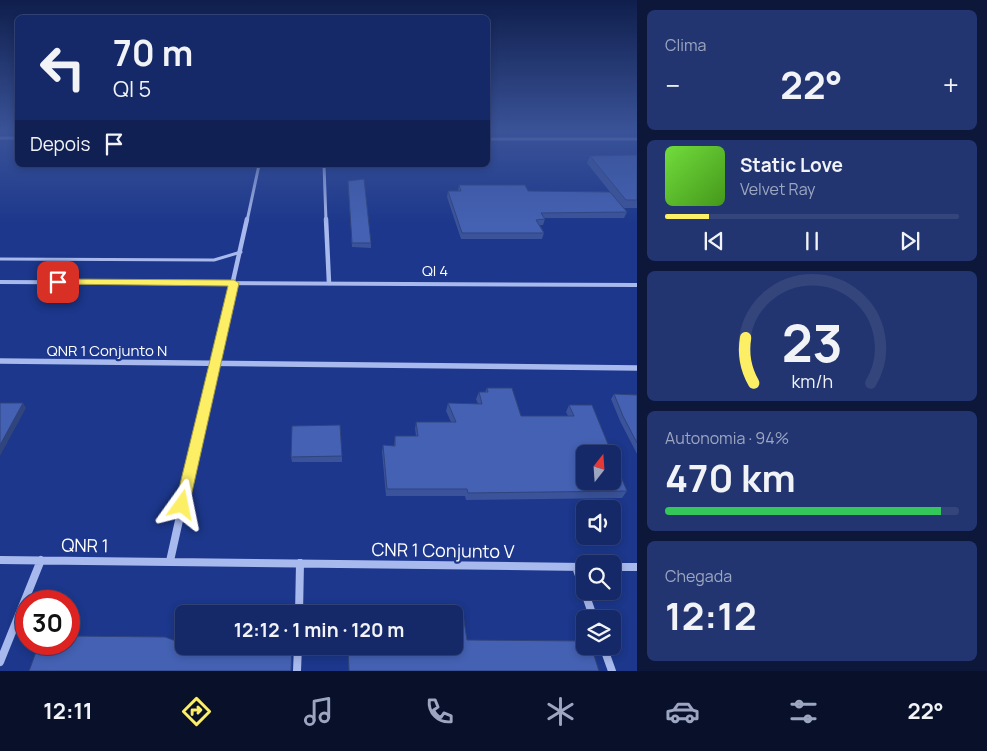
<!DOCTYPE html>
<html lang="pt">
<head>
<meta charset="utf-8">
<style>
	body { margin:0; font-family:Manrope,sans-serif; background:#223571; color:#f1f3f6; height:100vh; display:flex; flex-direction:column; font-size:19px; white-space:nowrap }
	* { box-sizing:border-box; margin:0 }
	p { font-size:16px; color:#9da6c0 }
	.icon { flex:none; width:28px; height:28px; fill:none; stroke:currentColor; stroke-width:2; stroke-linecap:round; stroke-linejoin:round }
	.map { position:relative; flex:1; overflow:hidden }
	.details { display:flex; flex-direction:column; gap:10px; padding:10px; background:#0c1739; width:350px }
	.details>* { flex:none }
	.top-card { position:absolute; left:15px; top:15px; width:475px; height:152px; border-radius:8px; box-shadow:0 2px 8px #0003,0 0 0 1px #34457c; background:#152968; color:#f1f3f6; overflow:hidden }
	.needle { width:32px; rotate:17deg }
	.fabs { position:absolute; left:576px; top:445px; display:grid; gap:10px }
	.fabs a { display:grid; place-items:center; width:45px; height:45px; border-radius:8px; background:#152968; box-shadow:0 2px 8px #0003,0 0 0 1px #34457c; font-size:25px }
	.speed { position:absolute; left:15px; top:590px; display:flex; gap:10px; font-size:25px; font-weight:700; text-align:center }
	.speed>* { display:grid; place-content:center; width:65px; height:65px; border-radius:50%; background:#152968; box-shadow:0 2px 8px #0003,0 0 0 1px #34457c; line-height:1 }
	.speed .limit { border:8px solid #d22; background:#fff; color:#111 }
	.pin { position:absolute; display:grid; place-items:center; width:42px; height:42px; color:#fff; margin:-21px; border-radius:10px; box-shadow:0 2px 8px #0006 }
	.me { position:absolute; width:55px; margin:-28px; rotate:12deg; stroke-linejoin:round; filter:drop-shadow(0 0 4px #0008) }
	.turn { display:flex; align-items:center; gap:18px; height:105px; padding:0 15px; font-size:22px }
	.turn .icon { width:65px; height:65px; stroke-width:2.5 }
	.turn b { display:block; font-size:35px; line-height:42px }
	.then { display:flex; align-items:center; height:48px; padding:0 15px; background:#0003; gap:10px; font-size:19px }
	.big { font-size:38px; font-weight:700; line-height:1.1 }
	.details .card { flex:1; display:flex; flex-direction:column; justify-content:center; gap:8px; min-width:0; padding:0 18px; border-radius:8px; background:#223571 }
	.details .dial { align-items:center; gap:0 }
	.dial svg { height:130px; overflow:visible; fill:none; stroke:#34457c; stroke-width:7; stroke-linecap:round; text-anchor:middle }
	.dial text { fill:#f1f3f6; stroke:none }
	.song { display:flex; align-items:center; gap:15px }
	.cover { width:60px; height:60px; border-radius:8px; background:linear-gradient(135deg,hsl(100 70% 55%),hsl(100 70% 35%)) }
	.played { height:5px; border-radius:2px; background:linear-gradient(90deg,#fdef65 15%,#34457c 15%) }
	.keys { display:flex; justify-content:space-around; direction:ltr }
	.heat { display:flex; justify-content:space-between; align-items:center; font-size:28px; direction:ltr }
	.charge { height:8px; border-radius:4px; background:linear-gradient(90deg,#34c759 94%,#34457c 0) }
	.trip { position:absolute; left:175px; top:605px; width:288px; height:50px; border-radius:8px; background:#152968; box-shadow:0 2px 8px #0003,0 0 0 1px #34457c; font-weight:700; line-height:50px; text-align:center }
	.tab-bar { display:flex; height:80px; justify-content:space-around; align-items:center; background:#08102a; color:#9da6c0 }
	.tab-bar .icon { width:35px; height:35px }
	.tab-bar .current { color:#fdef65 }
	.tab-bar b { font-size:22px; color:#f1f3f6 }
	main { display:flex; flex:1; min-height:0 }
	.map>svg:first-child { display:block }
	.lines { fill:none; stroke-linecap:round; stroke-linejoin:round }
	.service { stroke:#a8b9ed; stroke-width:3 }
	.minor-far3 { stroke:#a8b9ed; stroke-width:3 }
	.minor-far2 { stroke:#a8b9ed; stroke-width:4.5 }
	.minor-far1 { stroke:#a8b9ed; stroke-width:5.5 }
	.minor { stroke:#a8b9ed; stroke-width:8 }
	.tertiary { fill:#a8b9ed; fill-rule:evenodd }
	.wall { fill:#3a539a }
	.shaded-wall { fill:#30447d }
	.building { fill:#4461b3; stroke:#30447d }
	.route { fill:#fdef65; stroke:#a49b42 }
	.labels { text-anchor:middle; dominant-baseline:central; stroke-width:4.5; stroke-linejoin:round; paint-order:stroke }
	.street-label { font-size:15px; fill:#fff; stroke:#1c378b }
	.near-street-label { font-size:18px; fill:#fff; stroke:#1c378b }
</style>
</head>
<body>
<main>
<div class="map">
<svg width="637" height="671" viewBox="0 0 637 671">
	<rect width="100%" height="100%" fill="#1c378b"/>
	<g class="lines">
		<path class="service" d="M0 259 214 260 241 252"/>
		<path class="minor-far3" d="M0 138H18
			M488 139H637
			M324 165 326 221
			M247 221 259 165"/>
		<path class="minor-far2" d="M326 219 329 283
			M221 334 247 219"/>
		<path class="minor-far1" d="M0 361 637 368
			M187 481 221 333"/>
		<path class="minor" d="M0 560 585 567
			M170 561 188 480
			M576 567 594 619
			M612 567H637
			M299 614 300 563
			M603 646 612 671
			M0 662 41 560
			M297 671 298 646"/>
		<path class="tertiary" d="M0 280 637 283V287L0 284Z"/>
	</g>
	<path class="wall" d="M637 155V208H624L627 212 624 218H544L545 219 543 225H540L544 233 542 239H461L447 197 448 191H458L459 185 528 191 610 192 587 163 590 156Z
		M348 181 371 243V248L352 247Z
		M487 388 521 416H568L566 412 569 405 627 491 622 498 466 500 465 496H386L382 452 383 445 394 446 395 436H416L415 429 416 422H451L446 411 448 403 478 404 476 399 479 392H485Z
		M614 394 637 395V454L620 421 611 399Z
		M342 456V462H292L291 457Z"/>
	<path class="shaded-wall" d="M23 403 26 408 0 456V445Z"/>
	<path class="building" d="M637 155V200H626L590 156Z
		M364 179 371 243H352L348 181Z
		M459 185H525L528 191 610 192 627 212 541 213 545 219 536 220 544 233H462L448 191H461Z
		M487 388H512L521 416H574L569 405H592L612 454H585V481H612V456L627 491 468 493 467 489H387L383 445 395 446V436H418L416 422H456L448 403 482 404 479 392H488Z
		M614 394 637 395V443L623 416Z
		M0 403H23L0 445Z
		M340 425 342 456 291 457 292 426Z
		M425 613 463 614 467 640 585 641V646H591L599 671H349L348 646H454V614H425Z
		M69 636 165 637 176 641H184V646H292L291 671H29L39 644H69Z"/>
	<linearGradient id="sky" x2="0" y2="1"><stop stop-color="#0f1e4c"/><stop offset="0.58" stop-color="#3a5398"/><stop offset="1" stop-color="#3a5398" stop-opacity="0"/></linearGradient>
	<rect width="637" height="226" fill="url(#sky)"/>
	<path class="route" d="M58 279 234 280 239 283 188 510 182 512 177 510 175 505 228 286 55 284V280Z"/>
	<g class="labels">
		<g class="street-label">
			<text x="435" y="270">QI 4</text>
			<text x="107" y="350">QNR 1 Conjunto N</text>
		</g>
		<g class="near-street-label">
			<text transform="translate(85 545) rotate(1)">QNR 1</text>
			<text transform="translate(443 550) rotate(1)">CNR 1 Conjunto V</text>
		</g>
	</g>
</svg>
<div class="fabs">
<a><svg class="needle" viewBox="-14 -14 28 28"><path d="M0-13l5 13h-10z" fill="#e53935"/><path d="M0 13l5-13h-10z" fill="#9da6c0"/></svg></a>
<a><svg class="icon" aria-label="sound" viewBox="0 0 24 24"><path d="M4 9h4l5-4v14l-5-4H4zM17 9q2 3 0 6"/></svg></a>
<a><svg class="icon" aria-label="search" viewBox="0 0 24 24"><circle cx="10" cy="10" r="6"/><path d="M15 15l6 6"/></svg></a>
<a><svg class="icon" aria-label="layers" viewBox="0 0 24 24"><path d="M12 4l9 5-9 5-9-5zM3 14l9 5 9-5"/></svg></a>
</div>
<div class="speed"><div class="limit">30</div></div>
<div class="pin" style="left:58px;top:282px;background:#d93025"><svg class="icon" aria-label="arrive" viewBox="0 0 24 24"><path d="M6 21V4h12l-3 4 3 4H6"/></svg></div>
<svg class="me" style="left:182px;top:505px" viewBox="-20 -20 40 40"><path d="M0-17L14 15 0 8-14 15z" fill="#fdef65" stroke="#fff" stroke-width="4"/></svg>
<div class="trip">12:12 · 1 min · 120 m</div>
<div class="top-card">
<div class="turn"><svg class="icon" aria-label="left" viewBox="0 0 24 24"><path d="M17 20v-9H6M10 6l-5 5 5 5"/></svg><div><b>70 m</b>QI 5</div></div>
<div class="then">Depois<svg class="icon" aria-label="arrive" viewBox="0 0 24 24"><path d="M6 21V4h12l-3 4 3 4H6"/></svg></div>
</div>
</div>
<section class="details">
<div class="card"><p>Clima</p>
<div class="heat"><a>−</a><b class="big">22°</b><a>+</a></div>
</div>
<div class="card">
<div class="song"><i class="cover"></i><div><b>Static Love</b><p>Velvet Ray</p></div></div>
<div class="played"></div>
<div class="keys"><svg class="icon" aria-label="previous" viewBox="0 0 24 24"><path d="M18 5L8 12l10 7zM5 5v14"/></svg><svg class="icon" aria-label="pause" viewBox="0 0 24 24"><path d="M8 5v14M16 5v14"/></svg><svg class="icon" aria-label="next" viewBox="0 0 24 24"><path d="M6 5l10 7-10 7zM19 5v14"/></svg></div>
</div>
<div class="card dial"><svg viewBox="0 0 100 80">
<path d="M14 69A42 42 0 1 1 86 69"/>
<path d="M14 69A42 42 0 0 1 9 41" stroke="#fdef65"/>
<text x="50" y="56" font-size="32" font-weight="700">23</text>
<text x="50" y="72" font-size="11">km/h</text>
</svg></div>
<div class="card"><p>Autonomia · 94%</p><b class="big">470 km</b><div class="charge"></div></div>
<div class="card"><p>Chegada</p><b class="big">12:12</b></div>
</section>
</main>
<nav class="tab-bar">
<b>12:11</b>
<svg class="icon current" aria-label="directions" viewBox="0 0 24 24"><path d="M12 3l9 9-9 9-9-9zM9 14v-3h6M13 9l2 2-2 2"/></svg>
<svg class="icon" aria-label="music" viewBox="0 0 24 24"><path d="M9 18V5l10-2v13"/><circle cx="6" cy="18" r="3"/><circle cx="16" cy="16" r="3"/></svg>
<svg class="icon" aria-label="phone" viewBox="0 0 24 24"><path d="M5 4h4l2 5-3 2q2 4 5 5l2-3 5 2v4C11 20 4 13 5 4z"/></svg>
<svg class="icon" aria-label="climate" viewBox="0 0 24 24"><path d="M12 3v18M4 7l16 10M4 17L20 7"/></svg>
<svg class="icon" aria-label="car" viewBox="0 0 24 24"><path d="M5 17H2v-5l4-1 3-4h7l3 4 3 1v5h-3M9 17h6M6 11h13"/><circle cx="7" cy="17" r="2"/><circle cx="17" cy="17" r="2"/></svg>
<svg class="icon" aria-label="filters" viewBox="0 0 24 24"><path d="M4 7h16M4 17h16"/><circle cx="9" cy="7" r="2"/><circle cx="15" cy="17" r="2"/></svg>
<b>22°</b>
</nav>
</body>
</html>
